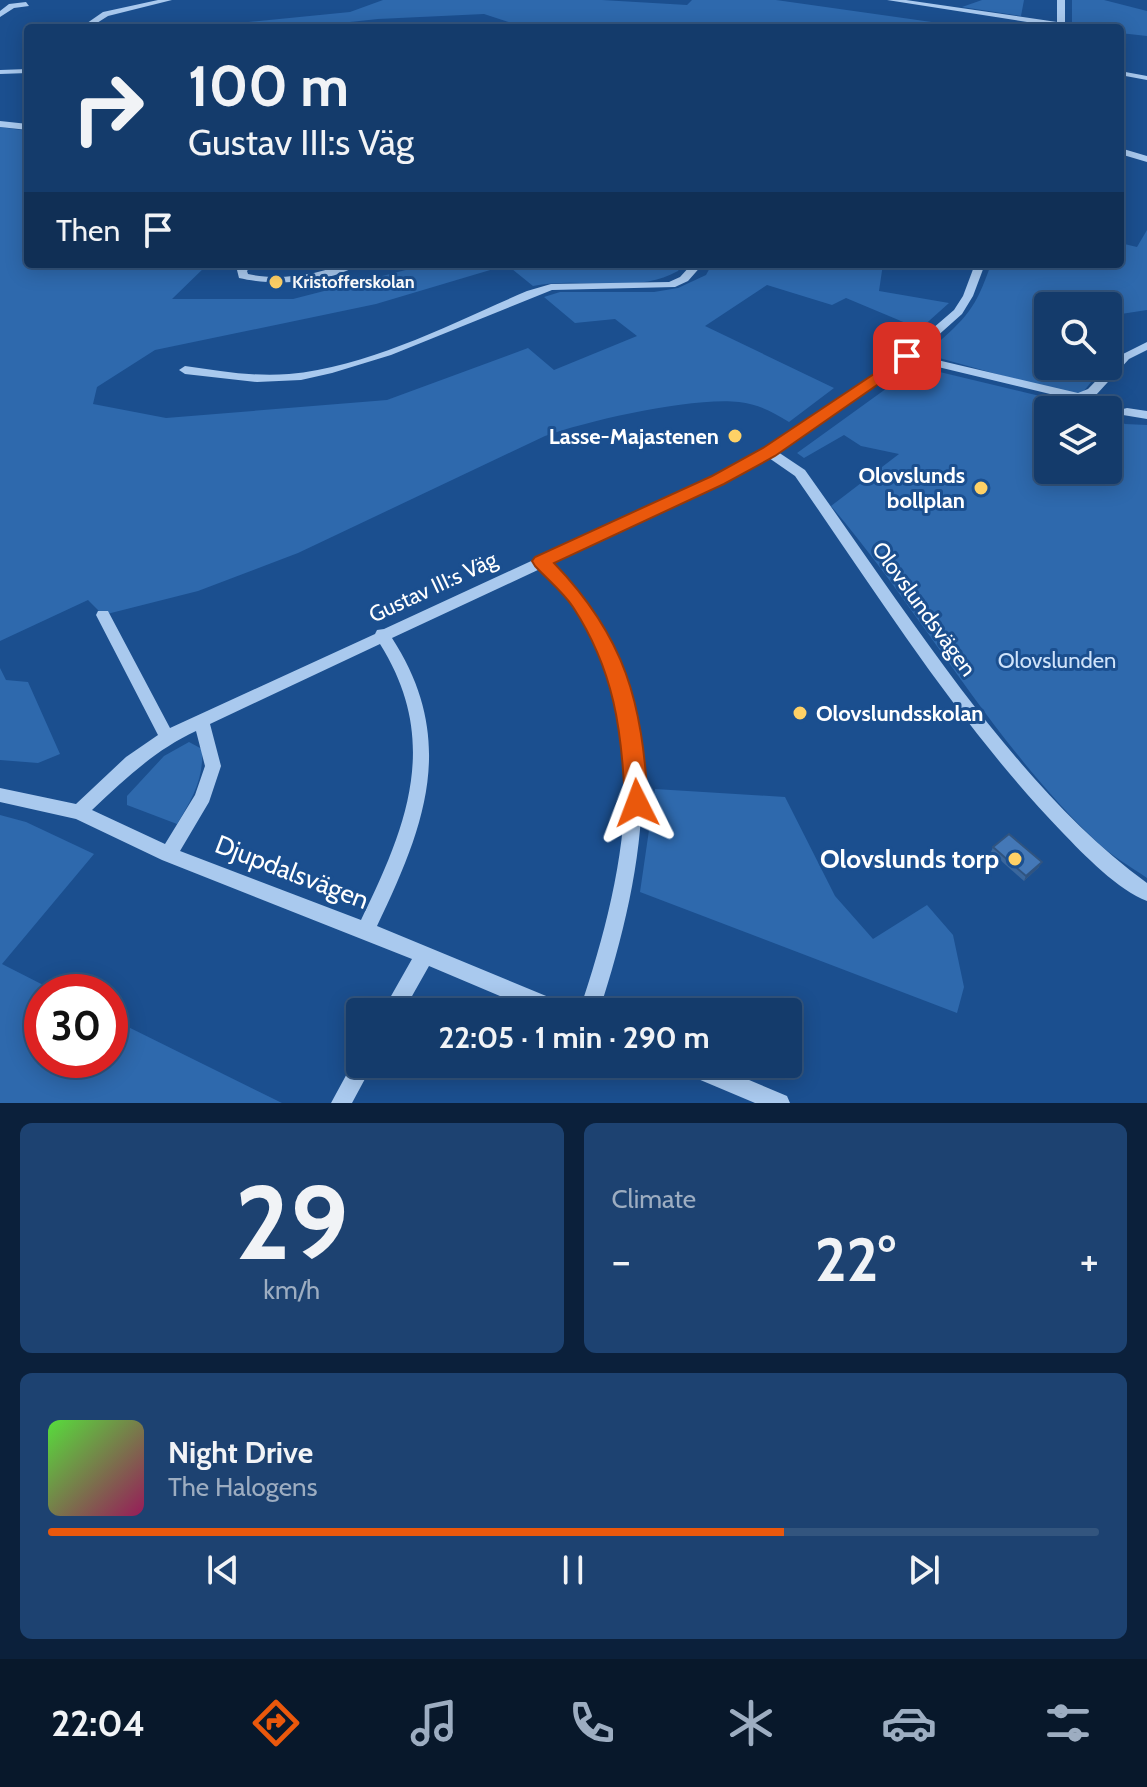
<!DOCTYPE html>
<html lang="en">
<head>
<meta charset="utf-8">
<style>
	body { margin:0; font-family:Cabin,sans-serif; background:#1d4271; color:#f1f3f6; height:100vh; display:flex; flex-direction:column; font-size:30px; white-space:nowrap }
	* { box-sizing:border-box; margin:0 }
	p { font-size:26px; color:#9dadc1 }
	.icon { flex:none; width:44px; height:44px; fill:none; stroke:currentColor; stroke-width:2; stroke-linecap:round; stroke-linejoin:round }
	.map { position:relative; height:1103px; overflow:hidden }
	.drawer { display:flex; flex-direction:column; gap:20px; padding:20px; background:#0b203b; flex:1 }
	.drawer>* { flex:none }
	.top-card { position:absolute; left:24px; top:24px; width:1100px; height:244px; border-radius:8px; box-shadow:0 4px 20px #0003,0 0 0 2px #33557e; background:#143b6b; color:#f1f3f6; overflow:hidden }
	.controls { position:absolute; left:1034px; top:292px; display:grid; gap:16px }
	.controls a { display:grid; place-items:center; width:88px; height:88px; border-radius:8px; background:#143b6b; box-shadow:0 4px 20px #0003,0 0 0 2px #33557e; font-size:40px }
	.speed { position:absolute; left:24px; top:974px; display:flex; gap:16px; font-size:40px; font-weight:700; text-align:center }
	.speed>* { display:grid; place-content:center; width:104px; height:104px; border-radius:50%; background:#143b6b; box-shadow:0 4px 20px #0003,0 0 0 2px #33557e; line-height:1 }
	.speed .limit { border:12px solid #d22; background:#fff; color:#111 }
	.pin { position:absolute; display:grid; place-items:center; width:68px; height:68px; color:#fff; margin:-34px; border-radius:16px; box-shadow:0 4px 12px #0006 }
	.me { position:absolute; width:88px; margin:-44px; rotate:357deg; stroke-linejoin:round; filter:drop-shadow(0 0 6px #0008) }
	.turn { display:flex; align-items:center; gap:28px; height:168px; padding:0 32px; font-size:36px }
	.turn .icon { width:104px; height:104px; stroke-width:2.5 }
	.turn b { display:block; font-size:56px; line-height:68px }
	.then { display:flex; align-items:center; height:76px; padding:0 32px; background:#0003; gap:16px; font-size:30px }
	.big { font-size:60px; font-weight:700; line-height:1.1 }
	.drawer .tile { flex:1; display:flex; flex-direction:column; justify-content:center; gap:12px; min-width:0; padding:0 28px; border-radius:12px; background:#1d4271 }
	.drawer .dial { align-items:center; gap:0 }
	.dial b { font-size:104px; line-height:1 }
	.song { display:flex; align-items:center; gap:24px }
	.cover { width:96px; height:96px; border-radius:12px; background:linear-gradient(135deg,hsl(110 70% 55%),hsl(330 70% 35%)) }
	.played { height:8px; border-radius:4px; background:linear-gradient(90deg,#ea580c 70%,#33557e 70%) }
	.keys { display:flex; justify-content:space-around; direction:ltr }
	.heat { display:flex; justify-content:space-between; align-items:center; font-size:44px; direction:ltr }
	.drawer .tiles { flex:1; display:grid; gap:20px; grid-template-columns:1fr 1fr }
	.tile:last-child { grid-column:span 2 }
	.trip { position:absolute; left:346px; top:998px; width:456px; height:80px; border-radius:8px; background:#143b6b; box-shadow:0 4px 20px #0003,0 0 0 2px #33557e; font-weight:700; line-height:80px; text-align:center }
	.tabs { display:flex; height:128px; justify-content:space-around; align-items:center; background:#08182b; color:#9dadc1 }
	.tabs .icon { width:56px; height:56px }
	.tabs .current { color:#ea580c }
	.tabs b { font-size:36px; color:#f1f3f6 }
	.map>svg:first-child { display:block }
	.green { fill:#2e69ad }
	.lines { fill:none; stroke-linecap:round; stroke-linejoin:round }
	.minor { fill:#a9c9ee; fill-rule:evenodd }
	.wall { fill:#3a679d }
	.shaded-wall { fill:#305480 }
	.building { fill:#4478b7; stroke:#305480; stroke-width:2 }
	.route { fill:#ea580c; stroke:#983908; stroke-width:2 }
	.poi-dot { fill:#ffd166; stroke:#1b4f8f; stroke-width:3 }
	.labels { text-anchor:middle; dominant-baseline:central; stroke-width:6; stroke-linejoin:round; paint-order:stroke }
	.far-poi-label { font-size:18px; font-weight:bold; fill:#fff; stroke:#1b4f8f; text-anchor:start }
	.poi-label { font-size:22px; font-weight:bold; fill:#fff; stroke:#1b4f8f; text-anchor:end }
	.street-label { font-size:22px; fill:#fff; stroke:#1b4f8f }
	.park-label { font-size:22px; fill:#cfe3fa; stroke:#1b4f8f }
	.near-poi-label { font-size:26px; font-weight:bold; fill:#fff; stroke:#1b4f8f; text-anchor:end }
	.near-street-label { font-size:26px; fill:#fff; stroke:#1b4f8f }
</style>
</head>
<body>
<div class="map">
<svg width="1147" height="1103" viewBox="0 0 1147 1103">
	<rect width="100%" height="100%" fill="#1b4f8f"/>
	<path class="green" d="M383 0H602L687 5 692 0H776L974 28H527L484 14 378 19 294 28H189L350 12Z
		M982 0H1024L1021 16 962 7Z
		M1072 0H1104L1147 11V36L1120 33V28H1072Z
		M0 127 28 131V168L24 170V180L28 185V264H208L172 299H293L429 264H682L678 271C636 295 580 276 533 286L507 265 376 304 155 350 97 387 93 404 166 418 387 400 528 348 554 370 637 336 615 319 575 323 544 297 560 292H654L678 288 706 275 712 264H883L879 291 949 303 920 329 846 298 832 305 767 285 705 326 834 388 789 422C773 412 758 404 739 402 691 397 591 420 545 436L298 553 198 591 103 615 88 600 0 641Z
		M1147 230V310L1108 316V306H1048V366H1062L1092 381 1079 397 932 356 931 349C967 317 975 310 991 264H1120V243L1137 247Z
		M923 368 1098 410H1048V470H1108V416L1125 424 1147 425V878C1131 867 1112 856 1097 842 993 744 924 615 831 506L899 454 861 446 844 435 804 458 797 453 912 370Z
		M0 668 6 680 28 682 60 754 38 763 0 760Z
		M189 742 202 749C204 779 192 799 177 824L127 805V796L164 756Z
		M655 789 785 797 835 896 873 939 927 905 953 935 964 987 957 1013 640 892Z
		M0 815 26 822 94 854 2 964 57 992H42V1060H110V1018L282 1103H0Z"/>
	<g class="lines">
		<path class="minor" d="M158 0H172L108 16 89 28H80L103 12Z
			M887 0H906L1057 22V0H1065V28Z
			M26 2 29 6 14 8 0 17V11L9 4Z
			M28 69V73L0 74V70Z
			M1120 71 1147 76V80L1120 75Z
			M0 121 28 124V130L0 127Z
			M1120 148 1147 156V162L1120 154Z
			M242 264H253L247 271 248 274C270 279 292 277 314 273 330 269 343 264 359 264 330 284 273 286 239 278L237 270Z
			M692 264H703L688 281 675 287 552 290 391 355 332 373 301 380 257 382 185 374 179 370 185 366C219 371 254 377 289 374 372 366 452 323 527 291L551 284 669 282 680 277Z
			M975 264H985L973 296 962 314 916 355 1078 393 1088 389 1121 355 1147 342V350L1129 359 1096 395 1079 401 909 360 778 452 805 470C857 543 907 617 961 689 1016 760 1074 830 1147 883V901C1119 891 1083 854 1062 832 959 725 880 598 795 476L769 458 723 483 552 563C680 686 648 861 599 1012H579C629 864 665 691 540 569L392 638C458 740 425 826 377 926L568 1005 571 1012H538L429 966 403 1012H382L412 959 162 860 76 819 0 802V788L76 804 126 757 158 735 96 615 98 611H108L170 728 375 634 377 630 384 629 713 477 764 449 903 354 954 310 963 296ZM380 644C441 741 407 826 361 920L180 851 209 802 221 766 210 724ZM196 731 205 766 195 795 165 844 92 810C125 779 155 750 196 731Z
			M1127 408 1147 411V419L1123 415 1121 412 1123 409Z
			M360 1055V1064H373L352 1103H331L356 1057Z
			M676 1064H711L787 1096 790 1103H755L679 1071Z"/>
	</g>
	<path class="wall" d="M993 847 1039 867 1024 881 991 852Z"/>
	<path class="shaded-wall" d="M1042 862 1039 867 1024 881 1026 876Z"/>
	<path class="building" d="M1009 834 1042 862 1026 876 993 847Z"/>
	<path class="route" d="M907 352 915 356 913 360 775 456 724 484 554 563C626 638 642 702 648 803L644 809 637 812 629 809 625 803C622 730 614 670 573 607 563 592 547 579 535 566L532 561 535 557 712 476 763 448Z"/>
	<g class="poi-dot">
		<circle cx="276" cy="282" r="8"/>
		<circle cx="735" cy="436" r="8"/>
		<circle cx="981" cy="488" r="8"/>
		<circle cx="800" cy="713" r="8"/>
		<circle cx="1015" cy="859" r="8"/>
	</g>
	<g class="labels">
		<g class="far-poi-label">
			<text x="292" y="282">Kristofferskolan</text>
		</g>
		<g class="poi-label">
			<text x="719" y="436">Lasse-Majastenen</text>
			<text x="965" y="475">Olovslunds<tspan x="965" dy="25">bollplan</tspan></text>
			<text x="816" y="713" text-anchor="start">Olovslundsskolan</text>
		</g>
		<g class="street-label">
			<text transform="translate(433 587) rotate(-25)">Gustav III:s Väg</text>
			<text transform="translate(924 609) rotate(54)">Olovslundsvägen</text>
		</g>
		<g class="park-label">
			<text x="1057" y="660">Olovslunden</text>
		</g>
		<g class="near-poi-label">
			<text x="999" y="859">Olovslunds torp</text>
		</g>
		<g class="near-street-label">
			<text transform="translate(292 872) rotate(21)">Djupdalsvägen</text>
		</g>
	</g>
</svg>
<div class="controls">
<a><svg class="icon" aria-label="search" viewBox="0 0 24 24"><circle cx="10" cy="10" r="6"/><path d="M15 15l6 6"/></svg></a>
<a><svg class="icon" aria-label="layers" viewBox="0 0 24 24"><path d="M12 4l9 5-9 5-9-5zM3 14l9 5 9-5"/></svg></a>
</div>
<div class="speed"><div class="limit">30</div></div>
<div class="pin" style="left:907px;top:356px;background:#d93025"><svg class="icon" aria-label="arrive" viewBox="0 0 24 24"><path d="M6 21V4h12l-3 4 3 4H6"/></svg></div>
<svg class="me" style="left:637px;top:803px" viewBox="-20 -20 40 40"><path d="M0-17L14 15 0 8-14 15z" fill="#ea580c" stroke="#fff" stroke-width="4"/></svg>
<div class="trip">22:05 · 1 min · 290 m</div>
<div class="top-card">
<div class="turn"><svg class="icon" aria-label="right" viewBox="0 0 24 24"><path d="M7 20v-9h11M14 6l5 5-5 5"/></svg><div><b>100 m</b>Gustav III:s Väg</div></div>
<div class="then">Then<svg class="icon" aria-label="arrive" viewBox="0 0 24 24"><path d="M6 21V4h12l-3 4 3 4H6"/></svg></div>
</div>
</div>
<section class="drawer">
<div class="tiles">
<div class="tile dial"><b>29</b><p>km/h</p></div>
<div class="tile"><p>Climate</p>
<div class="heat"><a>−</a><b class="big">22°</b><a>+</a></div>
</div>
<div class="tile">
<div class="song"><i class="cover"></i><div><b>Night Drive</b><p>The Halogens</p></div></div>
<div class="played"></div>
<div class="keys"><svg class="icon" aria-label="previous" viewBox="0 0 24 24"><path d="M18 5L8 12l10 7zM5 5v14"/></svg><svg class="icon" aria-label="pause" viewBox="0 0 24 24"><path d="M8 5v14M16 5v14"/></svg><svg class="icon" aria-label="next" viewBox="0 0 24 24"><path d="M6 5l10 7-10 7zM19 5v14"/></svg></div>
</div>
</div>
</section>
<nav class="tabs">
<b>22:04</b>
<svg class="icon current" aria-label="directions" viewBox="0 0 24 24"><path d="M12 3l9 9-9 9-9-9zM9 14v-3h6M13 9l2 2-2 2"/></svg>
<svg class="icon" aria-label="music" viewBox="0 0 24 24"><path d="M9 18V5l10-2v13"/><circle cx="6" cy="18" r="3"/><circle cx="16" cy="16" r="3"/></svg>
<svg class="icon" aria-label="phone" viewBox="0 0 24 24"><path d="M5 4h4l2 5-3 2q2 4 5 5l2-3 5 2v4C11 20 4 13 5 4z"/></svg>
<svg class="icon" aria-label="climate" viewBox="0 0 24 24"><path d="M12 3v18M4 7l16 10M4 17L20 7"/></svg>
<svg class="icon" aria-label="car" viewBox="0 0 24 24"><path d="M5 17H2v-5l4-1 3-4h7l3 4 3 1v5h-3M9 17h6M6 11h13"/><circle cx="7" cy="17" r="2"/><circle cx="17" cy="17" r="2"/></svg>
<svg class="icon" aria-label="filters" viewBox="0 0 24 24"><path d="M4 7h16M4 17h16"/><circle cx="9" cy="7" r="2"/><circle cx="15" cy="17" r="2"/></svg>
</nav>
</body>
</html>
